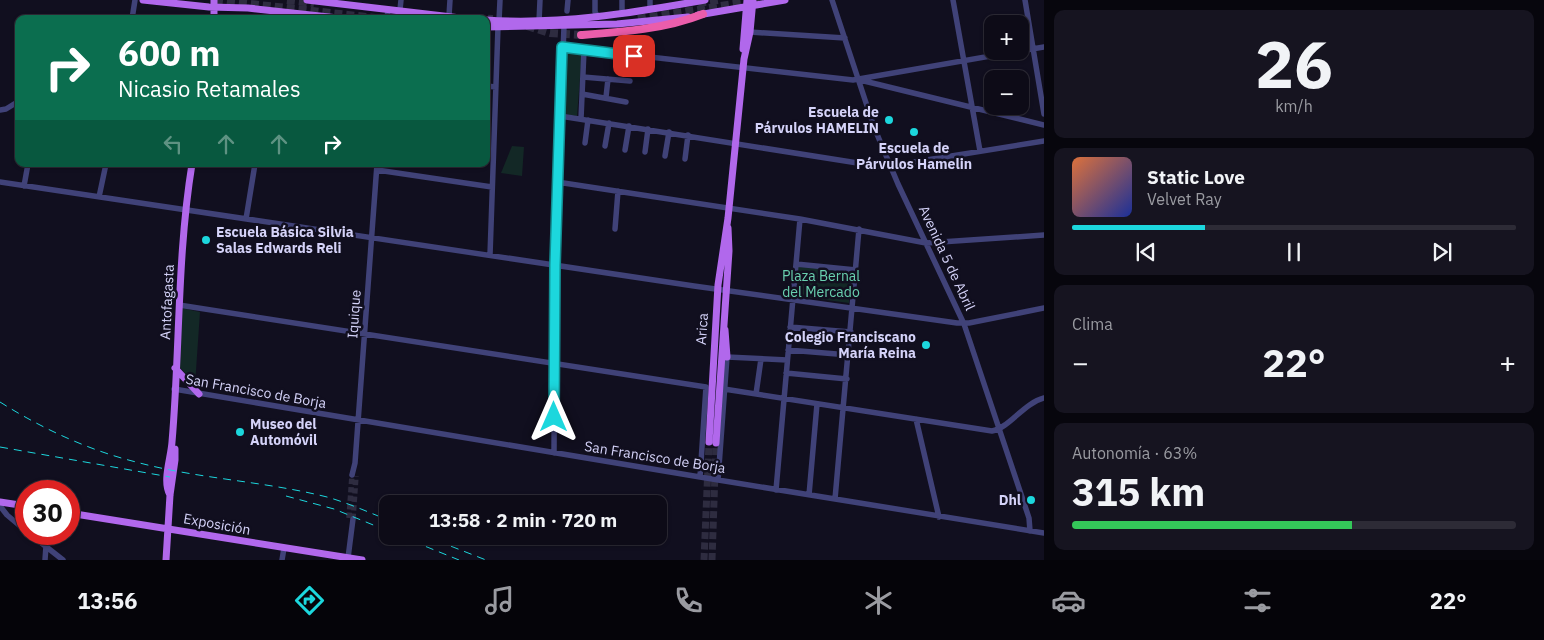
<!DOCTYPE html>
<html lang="es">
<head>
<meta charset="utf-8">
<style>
	body { margin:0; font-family:"IBM Plex Sans",sans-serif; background:#161420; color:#f1f3f6; height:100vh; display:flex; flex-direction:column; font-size:19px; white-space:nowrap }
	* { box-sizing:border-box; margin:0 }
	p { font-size:16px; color:#9a9ba1 }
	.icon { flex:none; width:28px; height:28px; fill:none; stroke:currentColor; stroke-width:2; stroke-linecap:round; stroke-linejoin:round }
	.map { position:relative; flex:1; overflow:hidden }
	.drawer { display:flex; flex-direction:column; gap:10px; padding:10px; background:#07060d; width:500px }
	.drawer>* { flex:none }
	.hud { position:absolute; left:15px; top:15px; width:475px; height:152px; border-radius:10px; box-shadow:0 1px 4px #0004,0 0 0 1px #2d2b36; background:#0b6e4f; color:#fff; overflow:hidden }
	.controls { position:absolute; left:984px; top:15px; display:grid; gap:10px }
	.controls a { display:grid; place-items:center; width:45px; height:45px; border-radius:10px; background:#0d0b17; box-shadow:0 1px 4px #0004,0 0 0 1px #2d2b36; font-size:25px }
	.speed { position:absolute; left:15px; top:480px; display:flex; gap:10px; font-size:25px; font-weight:700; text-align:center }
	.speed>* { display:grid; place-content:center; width:65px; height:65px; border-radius:50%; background:#0d0b17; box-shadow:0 1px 4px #0004,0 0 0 1px #2d2b36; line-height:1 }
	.speed .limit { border:8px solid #d22; background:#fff; color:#111 }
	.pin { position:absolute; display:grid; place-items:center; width:42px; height:42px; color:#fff; margin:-21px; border-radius:10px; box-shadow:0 2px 8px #0006 }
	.me { position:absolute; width:55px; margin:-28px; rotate:0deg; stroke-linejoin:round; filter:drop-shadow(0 0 4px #0008) }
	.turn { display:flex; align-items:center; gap:18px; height:105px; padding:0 20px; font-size:22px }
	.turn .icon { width:65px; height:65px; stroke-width:2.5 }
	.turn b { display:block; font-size:35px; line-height:42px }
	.lanes { display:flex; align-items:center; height:48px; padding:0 20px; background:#0003; justify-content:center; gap:25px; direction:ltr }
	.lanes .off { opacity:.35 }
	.big { font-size:38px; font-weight:700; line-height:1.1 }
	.drawer .widget { flex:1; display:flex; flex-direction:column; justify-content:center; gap:8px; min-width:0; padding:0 18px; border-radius:10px; background:#161420 }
	.drawer .dial { align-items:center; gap:0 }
	.dial b { font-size:65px; line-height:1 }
	.song { display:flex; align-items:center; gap:15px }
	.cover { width:60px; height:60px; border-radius:8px; background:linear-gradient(135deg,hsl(20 70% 55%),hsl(230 70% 35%)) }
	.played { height:5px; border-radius:2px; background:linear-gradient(90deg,#1cd7dd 30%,#2d2b36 30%) }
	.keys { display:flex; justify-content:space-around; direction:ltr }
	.heat { display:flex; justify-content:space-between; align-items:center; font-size:28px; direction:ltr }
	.charge { height:8px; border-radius:4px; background:linear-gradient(90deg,#34c759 63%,#2d2b36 0) }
	.trip { position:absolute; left:379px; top:495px; width:288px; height:50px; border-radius:10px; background:#0d0b17; box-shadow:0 1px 4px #0004,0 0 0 1px #2d2b36; font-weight:700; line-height:50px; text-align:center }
	.tab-bar { display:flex; height:80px; justify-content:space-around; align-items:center; background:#050409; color:#9a9ba1 }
	.tab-bar .icon { width:35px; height:35px }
	.tab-bar .on { color:#1cd7dd }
	.tab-bar b { font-size:22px; color:#f1f3f6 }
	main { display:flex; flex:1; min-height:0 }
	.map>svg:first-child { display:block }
	.green { fill:#132826 }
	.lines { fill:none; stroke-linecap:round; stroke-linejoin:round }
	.minor-tunnel { stroke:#2e2c40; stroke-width:5.5; stroke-dasharray:5.5 3; stroke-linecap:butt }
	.major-tunnel { stroke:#2e2c40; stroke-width:7; stroke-dasharray:7 3.5; stroke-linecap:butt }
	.highway-tunnel { stroke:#2e2c40; stroke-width:8; stroke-dasharray:8 4; stroke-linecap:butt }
	.minor { stroke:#404278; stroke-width:5.5 }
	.major { stroke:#b168ec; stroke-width:7 }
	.highway { stroke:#eb5dab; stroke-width:8 }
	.rail { stroke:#1cd7dd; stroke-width:1; stroke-dasharray:8 6; stroke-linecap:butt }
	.route-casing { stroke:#128c90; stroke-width:12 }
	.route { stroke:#1cd7dd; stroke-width:9 }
	.poi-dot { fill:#1cd7dd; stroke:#110f1f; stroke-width:2 }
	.labels { text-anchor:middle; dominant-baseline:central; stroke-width:5; stroke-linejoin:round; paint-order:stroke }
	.poi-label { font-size:14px; font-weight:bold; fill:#d5d3f9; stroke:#110f1f; text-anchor:end }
	.street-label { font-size:14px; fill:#d5d3f9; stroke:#110f1f }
	.park-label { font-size:14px; fill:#69d0af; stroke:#110f1f }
</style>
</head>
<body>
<main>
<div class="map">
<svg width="1044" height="560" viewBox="0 0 1044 560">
	<rect width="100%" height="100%" fill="#110f1f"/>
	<path class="green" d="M567 52 582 53 577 116 562 114Z
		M512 146 524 147 522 176 501 173Z
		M798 266 851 271 849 303 796 296Z
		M181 308 200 312 195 385 178 365Z"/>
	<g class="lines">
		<path class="minor-tunnel" d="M349 518 352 475
			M353 519 356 476"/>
		<path class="major-tunnel" d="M704 560 709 442
			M712 560 716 443"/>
		<path class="highway-tunnel" d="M215 0 384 19
			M287 0 314 3
			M698 3 718 0
			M464 18 493 19
			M638 19 759 0
			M527 26 550 33 581 35"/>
		<path class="minor" d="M595 0V12L598 17
			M832 0 874 127 898 184 964 324 1029 518 1030 531
			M953 0 980 151
			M1025 0 1044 114
			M650 9V0
			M567 11 568 0
			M622 14V0
			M449 16 450 0
			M132 19 135 0
			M276 19 277 11
			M387 19 388 9
			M399 19 401 0
			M499 21 500 0
			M539 22 540 0
			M750 32 845 38
			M562 47 853 80 1019 51
			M1020 51 1044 47
			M583 77 630 81
			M860 80 1044 125
			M486 86 496 87
			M582 94 626 102
			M606 97 608 79
			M0 110 6 109 19 101
			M560 116 883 167 1044 141
			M581 119 584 50
			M585 143 588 120
			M605 146 609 123
			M625 150 629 126
			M645 152 648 129
			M665 156 669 132
			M685 159 688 135
			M377 170 492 187
			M0 182 694 286 957 323H969L1044 308
			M557 182 800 219 926 243 1044 235
			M24 186 28 164
			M99 197 106 164
			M246 219 255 164
			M615 229 618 191
			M490 255 498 27
			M796 264 856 270
			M179 305 706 387 700 477
			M790 327 851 332
			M788 350 849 355
			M786 373 847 379
			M174 389 700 477 1044 533
			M724 389 992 431C1009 428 1024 403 1044 398
			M756 394 761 359
			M916 419 939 517
			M554 453 555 271 564 26
			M352 475 355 463 377 164
			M718 480 727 357 787 360
			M776 490 800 219
			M809 495 817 404
			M835 499 859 229
			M0 506 7 515 26 531
			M30 534 63 560
			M348 558 353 519
			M45 560 46 546
			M282 560 284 548"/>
		<path class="major" d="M143 0 209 7 248 8 347 19
			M214 0V19
			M307 0 469 19
			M698 15 785 0
			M486 20C560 25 632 13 705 0
			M486 27 617 24 688 17
			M743 49 747 0
			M725 330 727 357
			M175 368 199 394
			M709 442 718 285 728 218 744 59 750 32 753 0
			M716 443 729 251 728 228
			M170 495C162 481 171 458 172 442 180 350 177 256 192 164
			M0 502 26 506
			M69 513 362 560
			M166 560 170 495 175 460V449"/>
		<path class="highway" d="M581 35C622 32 665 29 703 14"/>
		<path class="rail" d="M0 402C41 428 88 450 136 462 198 479 264 481 327 497 348 503 368 512 388 520
			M0 447 170 477
			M286 496 334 509 388 531
			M400 536 459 560
			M408 536 432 546
			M425 536 486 560"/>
	</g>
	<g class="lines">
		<defs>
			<path id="route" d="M554 417 555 265 562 47 634 56"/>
		</defs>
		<use href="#route" class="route-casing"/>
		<use href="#route" class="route"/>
	</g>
	<g class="poi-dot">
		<circle cx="889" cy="120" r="5"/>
		<circle cx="914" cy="132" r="5"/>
		<circle cx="206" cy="240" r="5"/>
		<circle cx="926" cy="345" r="5"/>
		<circle cx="240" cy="432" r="5"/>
		<circle cx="1031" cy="500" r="5"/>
	</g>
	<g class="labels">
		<g class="poi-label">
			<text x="879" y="112">Escuela de<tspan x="879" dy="16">Párvulos HAMELIN</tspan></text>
			<text x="914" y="148" text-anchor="middle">Escuela de<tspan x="914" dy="16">Párvulos Hamelin</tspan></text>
			<text x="216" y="232" text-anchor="start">Escuela Básica Silvia<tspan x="216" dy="16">Salas Edwards Reli</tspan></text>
			<text x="916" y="337">Colegio Franciscano<tspan x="916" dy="16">María Reina</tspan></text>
			<text x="250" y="424" text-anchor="start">Museo del<tspan x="250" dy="16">Automóvil</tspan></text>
			<text x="1021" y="500">Dhl</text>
		</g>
		<g class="street-label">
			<text transform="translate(947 258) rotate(65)">Avenida 5 de Abril</text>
			<text transform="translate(167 302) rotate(-87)">Antofagasta</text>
			<text transform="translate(354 314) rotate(-86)">Iquique</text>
			<text transform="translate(702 329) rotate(-86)">Arica</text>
			<text transform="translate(256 391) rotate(10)">San Francisco de Borja</text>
			<text transform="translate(655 457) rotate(9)">San Francisco de Borja</text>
			<text transform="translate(217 524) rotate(10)">Exposición</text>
		</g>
		<g class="park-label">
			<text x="821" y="276">Plaza Bernal<tspan x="821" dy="16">del Mercado</tspan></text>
		</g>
	</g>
</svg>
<div class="controls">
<a>+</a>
<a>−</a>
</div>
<div class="speed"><div class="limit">30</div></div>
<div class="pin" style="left:634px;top:56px;background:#d93025"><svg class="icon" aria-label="arrive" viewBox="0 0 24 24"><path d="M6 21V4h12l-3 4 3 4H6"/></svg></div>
<svg class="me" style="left:554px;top:417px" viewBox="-20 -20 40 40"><path d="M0-17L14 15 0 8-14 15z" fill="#1cd7dd" stroke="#fff" stroke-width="4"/></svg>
<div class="trip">13:58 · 2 min · 720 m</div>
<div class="hud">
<div class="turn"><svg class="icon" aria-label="right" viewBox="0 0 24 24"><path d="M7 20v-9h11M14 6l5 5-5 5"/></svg><div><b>600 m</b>Nicasio Retamales</div></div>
<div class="lanes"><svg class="icon off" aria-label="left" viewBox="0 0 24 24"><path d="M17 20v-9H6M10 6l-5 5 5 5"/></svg><svg class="icon off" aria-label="ahead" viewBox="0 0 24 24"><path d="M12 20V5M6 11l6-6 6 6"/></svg><svg class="icon off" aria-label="ahead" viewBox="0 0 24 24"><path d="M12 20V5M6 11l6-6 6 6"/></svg><svg class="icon" aria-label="right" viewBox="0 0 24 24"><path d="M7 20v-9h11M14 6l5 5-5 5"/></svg></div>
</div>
</div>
<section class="drawer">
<div class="widget dial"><b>26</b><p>km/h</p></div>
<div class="widget">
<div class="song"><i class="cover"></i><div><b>Static Love</b><p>Velvet Ray</p></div></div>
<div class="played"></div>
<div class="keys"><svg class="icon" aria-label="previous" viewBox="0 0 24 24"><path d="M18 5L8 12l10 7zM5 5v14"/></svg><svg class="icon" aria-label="pause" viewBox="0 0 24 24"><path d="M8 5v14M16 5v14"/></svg><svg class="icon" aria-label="next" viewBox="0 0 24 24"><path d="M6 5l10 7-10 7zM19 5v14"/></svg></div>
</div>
<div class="widget"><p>Clima</p>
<div class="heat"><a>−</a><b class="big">22°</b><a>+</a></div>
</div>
<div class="widget"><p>Autonomía · 63%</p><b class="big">315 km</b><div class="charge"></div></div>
</section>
</main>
<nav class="tab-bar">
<b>13:56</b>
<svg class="icon on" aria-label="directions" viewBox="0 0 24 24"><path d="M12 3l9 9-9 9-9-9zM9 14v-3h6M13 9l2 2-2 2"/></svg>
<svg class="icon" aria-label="music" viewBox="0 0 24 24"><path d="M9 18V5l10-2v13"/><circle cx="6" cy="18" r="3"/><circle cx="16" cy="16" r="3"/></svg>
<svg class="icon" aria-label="phone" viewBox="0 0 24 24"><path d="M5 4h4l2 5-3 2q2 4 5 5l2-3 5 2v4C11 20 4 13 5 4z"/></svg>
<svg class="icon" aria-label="climate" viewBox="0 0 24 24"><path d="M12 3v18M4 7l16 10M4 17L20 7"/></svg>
<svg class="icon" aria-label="car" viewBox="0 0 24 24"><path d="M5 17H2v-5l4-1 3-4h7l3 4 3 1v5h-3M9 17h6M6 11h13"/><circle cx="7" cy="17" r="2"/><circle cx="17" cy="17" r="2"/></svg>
<svg class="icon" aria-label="filters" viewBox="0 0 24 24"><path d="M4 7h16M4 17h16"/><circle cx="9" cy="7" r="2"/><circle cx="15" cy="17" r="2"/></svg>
<b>22°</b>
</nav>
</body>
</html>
